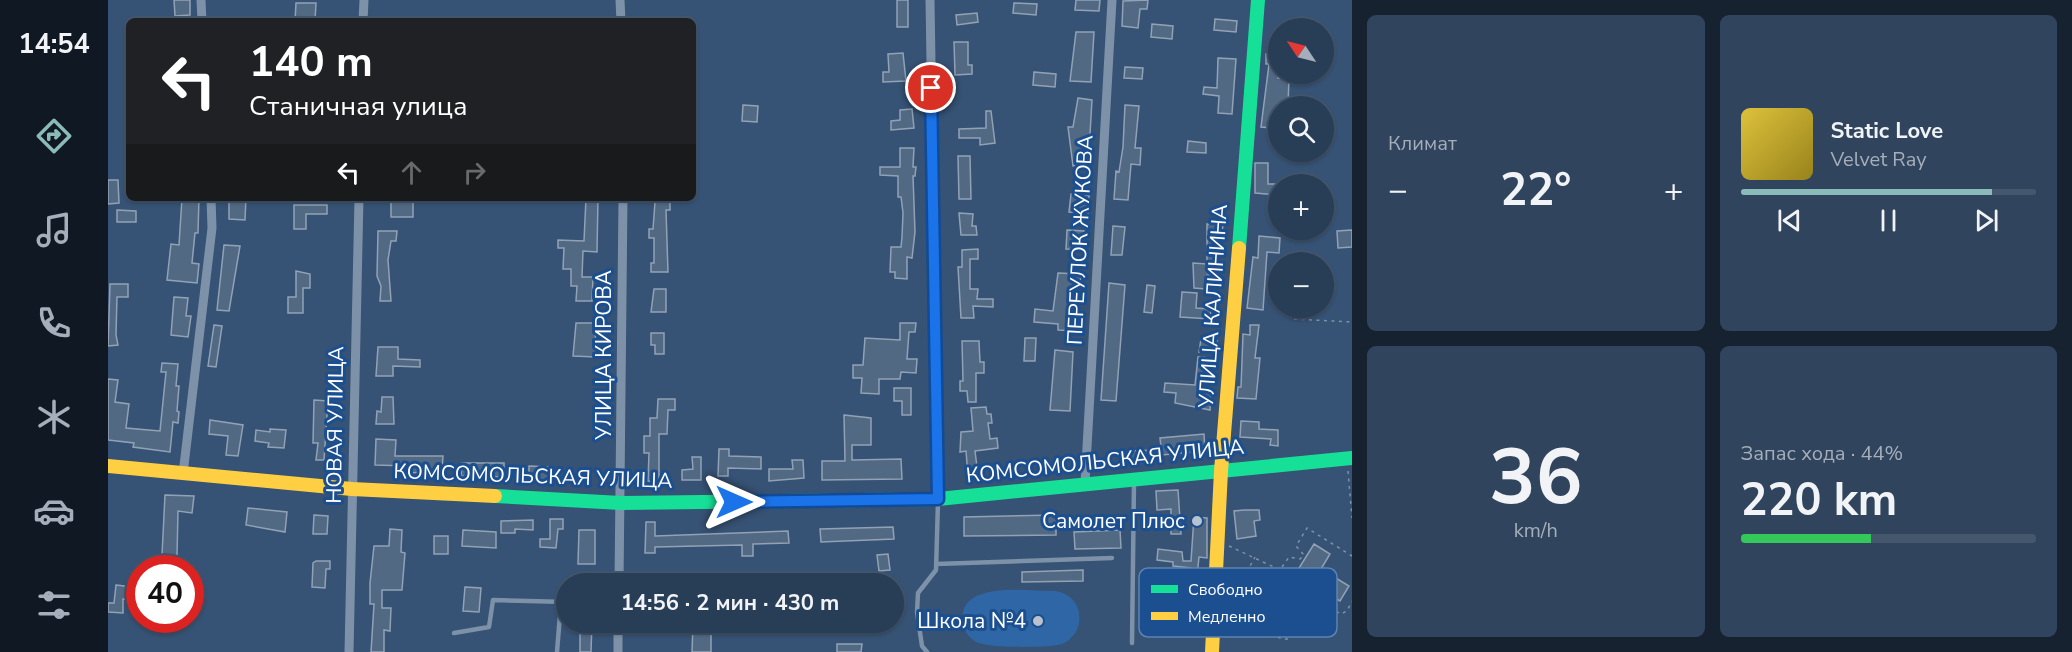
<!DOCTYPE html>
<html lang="ru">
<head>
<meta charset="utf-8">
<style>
	body { margin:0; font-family:"Nunito Sans",sans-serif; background:#30455d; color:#f1f3f6; height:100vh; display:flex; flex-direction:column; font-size:22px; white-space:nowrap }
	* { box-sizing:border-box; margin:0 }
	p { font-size:20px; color:#a5aeba }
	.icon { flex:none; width:33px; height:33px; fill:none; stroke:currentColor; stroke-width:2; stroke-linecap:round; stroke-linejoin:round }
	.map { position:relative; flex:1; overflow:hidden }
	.sheet { display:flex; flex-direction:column; gap:15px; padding:15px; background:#162230; width:720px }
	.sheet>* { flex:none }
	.hud { position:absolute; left:18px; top:18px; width:570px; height:183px; border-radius:9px; box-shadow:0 2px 4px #0004,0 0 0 2px #44576d; background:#202124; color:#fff; overflow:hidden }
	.needle { width:39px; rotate:305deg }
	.fabs { position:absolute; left:1160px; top:18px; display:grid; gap:12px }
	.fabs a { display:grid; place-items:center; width:66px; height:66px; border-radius:50%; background:#283e57; box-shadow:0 2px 4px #0004,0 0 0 2px #44576d; font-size:30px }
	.speed { position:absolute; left:18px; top:555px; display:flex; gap:12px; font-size:30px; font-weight:700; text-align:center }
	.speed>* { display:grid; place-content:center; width:78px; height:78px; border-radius:50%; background:#283e57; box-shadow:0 2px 4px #0004,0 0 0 2px #44576d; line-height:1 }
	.speed .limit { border:9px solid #d22; background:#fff; color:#111 }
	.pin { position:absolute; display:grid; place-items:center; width:51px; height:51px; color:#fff; margin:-26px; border:3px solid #fff; border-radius:50%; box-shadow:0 2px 6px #0007 }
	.me { position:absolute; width:66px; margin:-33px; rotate:90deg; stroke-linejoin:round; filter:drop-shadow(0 0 4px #0008) }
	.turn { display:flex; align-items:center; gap:21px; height:126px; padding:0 24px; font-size:27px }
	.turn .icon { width:78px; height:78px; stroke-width:2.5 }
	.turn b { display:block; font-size:42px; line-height:51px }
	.lanes { display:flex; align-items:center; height:57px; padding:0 24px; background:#0003; justify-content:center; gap:30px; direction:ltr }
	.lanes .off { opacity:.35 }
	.big { font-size:45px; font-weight:700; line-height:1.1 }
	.sheet .tile { flex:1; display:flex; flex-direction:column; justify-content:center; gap:9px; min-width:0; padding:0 21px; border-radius:9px; background:#30455d }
	.sheet .dial { align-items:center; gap:0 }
	.dial b { font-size:78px; line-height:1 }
	.song { display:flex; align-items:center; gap:18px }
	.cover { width:72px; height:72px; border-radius:9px; background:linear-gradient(135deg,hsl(50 70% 55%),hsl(50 70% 35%)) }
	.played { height:6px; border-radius:3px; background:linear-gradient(90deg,#8bbbb9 85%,#44576d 85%) }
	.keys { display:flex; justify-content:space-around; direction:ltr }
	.heat { display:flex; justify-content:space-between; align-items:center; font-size:33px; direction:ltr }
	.charge { height:9px; border-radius:4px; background:linear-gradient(90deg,#34c759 44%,#44576d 0) }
	.sheet .tiles { flex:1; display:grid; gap:15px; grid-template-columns:repeat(2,1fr) }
	.trip { position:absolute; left:448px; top:573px; width:348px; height:60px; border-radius:30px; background:#283e57; box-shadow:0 2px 4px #0004,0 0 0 2px #44576d; font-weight:700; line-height:60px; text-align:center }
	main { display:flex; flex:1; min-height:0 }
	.tabs { display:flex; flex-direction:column; width:108px; justify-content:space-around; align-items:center; background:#101923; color:#a5aeba }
	.tabs .icon { width:42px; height:42px }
	.tabs .on { color:#8bbbb9 }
	.tabs b { font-size:27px; color:#f1f3f6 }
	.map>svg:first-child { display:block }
	.green { fill:#2f66a5 }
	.building { fill:#526984; stroke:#92a2b6; stroke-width:1.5 }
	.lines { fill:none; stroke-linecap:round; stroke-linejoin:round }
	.path { stroke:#7d92a8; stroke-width:1.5; stroke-dasharray:3 4.5; stroke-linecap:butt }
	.lane { stroke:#7d92a8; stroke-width:4.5 }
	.street { stroke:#7d92a8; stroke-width:9 }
	.fast { stroke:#16e098; stroke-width:14 }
	.slow { stroke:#ffcf43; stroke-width:14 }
	.route-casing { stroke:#114b97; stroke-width:15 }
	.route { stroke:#1a73e8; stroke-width:10 }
	.poi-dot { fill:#b9c2ce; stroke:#1b4f8f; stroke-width:2 }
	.labels { text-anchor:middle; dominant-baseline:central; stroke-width:6; stroke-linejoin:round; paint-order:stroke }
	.street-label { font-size:21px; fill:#fff; stroke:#1b4f8f }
	.poi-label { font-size:21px; fill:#fff; stroke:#1b4f8f; text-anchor:end }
	.key { fill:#1b4f8f; stroke:#5f84b1; stroke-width:1.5 }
	.key-label { font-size:16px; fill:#fff }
</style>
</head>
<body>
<main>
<nav class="tabs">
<b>14:54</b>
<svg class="icon on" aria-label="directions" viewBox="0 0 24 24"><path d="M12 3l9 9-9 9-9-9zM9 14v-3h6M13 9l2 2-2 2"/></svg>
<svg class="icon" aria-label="music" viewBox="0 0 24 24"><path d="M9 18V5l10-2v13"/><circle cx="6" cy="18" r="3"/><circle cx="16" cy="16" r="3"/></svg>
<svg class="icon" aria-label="phone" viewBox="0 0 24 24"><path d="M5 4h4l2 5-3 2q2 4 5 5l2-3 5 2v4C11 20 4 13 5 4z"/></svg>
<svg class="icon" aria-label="climate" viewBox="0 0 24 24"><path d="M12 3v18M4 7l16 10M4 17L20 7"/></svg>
<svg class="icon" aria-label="car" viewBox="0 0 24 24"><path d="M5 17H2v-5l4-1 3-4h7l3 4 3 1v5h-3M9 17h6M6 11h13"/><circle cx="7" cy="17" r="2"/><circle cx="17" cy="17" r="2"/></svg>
<svg class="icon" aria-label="filters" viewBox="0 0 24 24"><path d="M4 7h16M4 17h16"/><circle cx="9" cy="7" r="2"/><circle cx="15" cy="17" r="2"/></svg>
</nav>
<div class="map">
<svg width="1244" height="652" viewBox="0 0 1244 652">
	<rect width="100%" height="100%" fill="#365274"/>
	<path class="green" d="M947 591C968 594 977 613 968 632 964 637 960 642 954 644 941 648 883 648 871 643 862 640 856 632 855 622 849 580 920 591 947 591Z"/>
	<path class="building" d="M66 0H82V15L67 16Z
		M789 0H800V27H789Z
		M968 0H992L991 11 967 10Z
		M1040 0 1039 9H1032L1030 28 1014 26 1015 1Z
		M188 3H208L207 21H187Z
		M906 3 929 4 928 15 905 13Z
		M869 13 870 22 849 25 848 15Z
		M1107 19 1129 21 1128 32 1106 30Z
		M1044 24 1065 26 1064 39 1043 37Z
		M968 32H986L983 82 962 81Z
		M846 42H860V65H864V74L847 75Z
		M795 53 798 81 775 82V72H781L780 54Z
		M1158 54 1170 55V78L1181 79 1180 105 1170 104 1164 128 1153 127 1161 64H1158Z
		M1110 58 1128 59 1124 114 1110 113 1111 96 1095 94 1096 87 1109 88Z
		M1017 67 1035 68 1034 79 1016 78Z
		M926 72 948 74 947 87 925 85Z
		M970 98 984 100 981 151H984L985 163 965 166 960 127H965Z
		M635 105 650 106 649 122 634 121Z
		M1017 105 1031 106 1027 148H1033L1032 165 1023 164 1020 200 1006 199 1008 171 1011 172 1015 147Z
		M804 109 806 128 783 130V121L792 120V110Z
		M878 111H883L887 143 872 145V138H851V129L878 128Z
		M1080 141 1098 143V153L1079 152Z
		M792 148H806L805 167H808L807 176H805L807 232 804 258 799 257V279L787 278V272H782L783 247H793L794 237 795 213 793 197H790V176L772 175V167H792Z
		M850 156H862L863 199H851Z
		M1147 163H1160V184H1170V195L1147 193Z
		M0 180H10L11 203 0 204Z
		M963 194 981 195 980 213 961 212Z
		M74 198H91L90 233H87L84 263 91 264 89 283 59 280 63 244 71 245Z
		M121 198H138L137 220 121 219Z
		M283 198H305V217H283Z
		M478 198H490L489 252 475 251 474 277H485L484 301H468L469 286H463V269H455L456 248H450V240L476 241Z
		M547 202H562V210H558L560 272H543V263H546V238H541V229H545Z
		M186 205H219V214H198V229H186Z
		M9 210 28 211V222H9Z
		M851 213 865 214 864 226H868L869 235H853Z
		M1099 224 1115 225 1111 255H1108L1106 276 1099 275 1098 289 1086 288 1085 263 1099 264Z
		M1005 226 1017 227 1014 255H1003Z
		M959 230 976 231 975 250 958 249Z
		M1244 230V247L1230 248 1229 231Z
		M270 231H289L288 241H283L280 260 283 301H272L273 286 269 276Z
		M1151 236 1172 238 1171 253 1159 252 1155 310 1139 308 1145 257 1150 258Z
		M116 245 132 246 121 311 109 310Z
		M870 249V259H862V289H870L869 299H885V307L865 306 866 318H853L850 267H854V250Z
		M188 271 202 274V288H195V313H180V297H188Z
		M950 273 973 274 972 285 969 284 967 317H970L969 331 950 330V324L926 322 927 309 945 311Z
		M1001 283 1017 285 1008 401 993 400Z
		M2 284H20V297H9L8 335 10 345 0 346Z
		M1039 285 1047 286 1044 313 1036 312Z
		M546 289H558V312H543Z
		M1074 292 1089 293 1088 308 1103 309 1102 319 1072 317Z
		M66 297 80 298 78 316H83L80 337 63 335Z
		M468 323H487L488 357 465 356Z
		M792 323H808L807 332H801L799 359H809L808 373 793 372 792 379H771V394L753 393 754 378H745V365H755L757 338 792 340Z
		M106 325 114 326 108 367 100 366Z
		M1142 325H1151L1147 358H1152L1148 399 1129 398 1130 387H1133L1135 334 1142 335Z
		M543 333H556V354H547V345H543Z
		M917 338H928L927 361H916Z
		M1093 339 1109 341 1108 353 1091 352Z
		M854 341H871L872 362H876V373H868V402H860L859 391H852V381H855Z
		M270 347H290V359L312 360V367L285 366V376H268Z
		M947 350 965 352 962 411 942 410Z
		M1090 357H1097L1094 389 1103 390 1102 410 1067 403 1068 393 1056 392 1057 383 1087 385Z
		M54 363 70 364 68 386H71L69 411 71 412 70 423 65 422 62 452 25 447 26 443 0 440V379L10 380 7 402 21 404 18 428 52 431 58 372H53Z
		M786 388H803V415H794V401H786Z
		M274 397H285L286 424H268L269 411 273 412Z
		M550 399H567V410H560L559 434H551V482L540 481 541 453H536V436H542V418H549Z
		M206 400 220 401 216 460H208L210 443H205Z
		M878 407 879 414H883L884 423H880L882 439 889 438 890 448 867 451 870 475 860 476 858 451 852 452 853 432 865 431 863 408Z
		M736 415 763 418V445H744V460L793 459 794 479 714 480V461H737Z
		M102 420 135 425 130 456 118 455 120 436 101 434Z
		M1133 421 1151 422V429L1170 430V446L1162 445 1163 439 1132 437Z
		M162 429 178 430 176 448 160 447 161 443 147 441 148 430 162 432Z
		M1096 434 1097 451 1054 455 1052 438Z
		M268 439 288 440 287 456H335L334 471 301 473V466L267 465Z
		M611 449H621V456L653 457V469L620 468V476H610Z
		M1045 450V462L1023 463 1022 451Z
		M584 457H593V480H574V470L585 469Z
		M684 460H695L696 478 661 481V469H685Z
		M354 463H396V477L353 476Z
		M421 466 444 467 443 480H421Z
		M1070 490 1073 534H1063V509L1049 510 1048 491Z
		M57 495 86 496 84 513 70 511 69 556 54 555Z
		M140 508 179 512 177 532 138 525Z
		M1136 510H1151L1152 520 1146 521 1148 536 1129 539 1126 511Z
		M206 515 220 516 219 534H205Z
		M948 515V535L856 536V517Z
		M1086 517 1099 518V558L1091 557 1089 576 1095 577V591L1083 590V568L1065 566V562L1049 560 1050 549 1074 552 1075 561H1083Z
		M442 519H455V529H450L448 548 432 547V539H442Z
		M425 520V530L407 529V533H393V521Z
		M538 522H547V536L680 531 681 543 645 544V556H634V545L547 547V553H537Z
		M785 527 786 539 713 542 712 529Z
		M282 529 294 530 293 552 297 553 294 590H274V608H283L282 631 276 630V652H263L266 604H262V583L266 546H281Z
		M355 530 388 532V548L354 546Z
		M471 530H487V564H470Z
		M1012 530 1013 548 967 549 966 532Z
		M326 536H340V554H326Z
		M1206 544 1222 554 1213 569 1241 586 1232 601 1204 584 1176 629 1161 620 1170 605 1139 587 1149 571 1178 589Z
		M780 554 782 570 771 571 769 555Z
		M208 561H222V569H218L217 588 204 587 205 563Z
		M975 570V581L914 582V572Z
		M8 585 25 587 24 600 15 599V613L0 612V603H6Z
		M357 587 373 588 371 612 355 611Z
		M472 622H484L483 652H472Z
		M585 622H603V652H584Z
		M729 644H754L753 652H729Z"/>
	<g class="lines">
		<path class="path" d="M1186 319 1244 322
			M1240 471 1244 518
			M1121 546 1172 570 1181 557 1192 559 1196 555 1188 546 1199 528 1244 556
			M1119 588 1155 608 1151 628 1174 639H1180L1206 600 1233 614 1239 611 1244 601
			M1128 592 1147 557"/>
		<path class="lane" d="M828 564 1004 558
			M346 633 381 627 385 600 459 602
			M1024 643 1026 481
			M449 652 453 602
			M819 652 814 646 809 612 810 593 828 570 830 502"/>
		<path class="street" d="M93 0 94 21
			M512 0 513 21
			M822 0 830 499
			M255 21 256 0
			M75 474 104 228 103 198
			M977 483 1004 0
			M511 584 515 198
			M241 652 251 198
			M510 652V622"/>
		<path class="fast" d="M1131 248 1150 0
			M387 496 513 503 830 499 1244 458"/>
		<path class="slow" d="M0 466 244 489 387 496
			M1104 652 1113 471 1131 248"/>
	</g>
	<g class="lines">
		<defs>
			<path id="route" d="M626 502 830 499 823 88"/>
		</defs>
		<use href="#route" class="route-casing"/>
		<use href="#route" class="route"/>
	</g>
	<g class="poi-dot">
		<circle cx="1089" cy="521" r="6"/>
		<circle cx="930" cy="621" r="6"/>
	</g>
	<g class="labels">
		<g class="street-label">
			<text transform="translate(972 240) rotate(-87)">ПЕРЕУЛОК ЖУКОВА</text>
			<text transform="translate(1105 306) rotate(-86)">УЛИЦА КАЛИНИНА</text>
			<text transform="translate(496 355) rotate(-90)">УЛИЦА КИРОВА</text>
			<text transform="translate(227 425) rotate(-89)">НОВАЯ УЛИЦА</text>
			<text transform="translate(997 461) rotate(-6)">КОМСОМОЛЬСКАЯ УЛИЦА</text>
			<text transform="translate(425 476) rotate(2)">КОМСОМОЛЬСКАЯ УЛИЦА</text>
		</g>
		<g class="poi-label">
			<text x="1077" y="521">Самолет Плюс</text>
			<text x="918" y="621">Школа №4</text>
		</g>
	</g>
	<rect x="1031" y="568" width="198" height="69" rx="9" class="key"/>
	<rect x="1043" y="585" width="27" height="8" fill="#16e098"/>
	<rect x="1043" y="612" width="27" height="8" fill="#ffcf43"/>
	<g class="key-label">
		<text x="1080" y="595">Свободно</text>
		<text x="1080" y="622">Медленно</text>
	</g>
</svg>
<div class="fabs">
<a><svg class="needle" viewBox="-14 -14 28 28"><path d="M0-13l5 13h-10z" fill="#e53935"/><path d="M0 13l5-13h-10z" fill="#a5aeba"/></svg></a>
<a><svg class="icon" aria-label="search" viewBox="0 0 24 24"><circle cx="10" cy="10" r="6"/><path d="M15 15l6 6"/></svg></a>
<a>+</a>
<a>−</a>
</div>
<div class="speed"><div class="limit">40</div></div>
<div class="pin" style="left:823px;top:88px;background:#d93025"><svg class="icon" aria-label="arrive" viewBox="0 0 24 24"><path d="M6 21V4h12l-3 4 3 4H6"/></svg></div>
<svg class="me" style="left:626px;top:502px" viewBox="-20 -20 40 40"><path d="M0-17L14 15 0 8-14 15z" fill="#1a73e8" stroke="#fff" stroke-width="4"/></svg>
<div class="trip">14:56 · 2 мин · 430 m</div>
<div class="hud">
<div class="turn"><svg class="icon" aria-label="left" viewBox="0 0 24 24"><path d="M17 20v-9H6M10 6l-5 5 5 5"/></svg><div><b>140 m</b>Станичная улица</div></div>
<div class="lanes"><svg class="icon" aria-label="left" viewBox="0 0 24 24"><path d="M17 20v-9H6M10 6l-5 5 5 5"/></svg><svg class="icon off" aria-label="ahead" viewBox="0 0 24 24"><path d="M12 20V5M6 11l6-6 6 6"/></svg><svg class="icon off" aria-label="right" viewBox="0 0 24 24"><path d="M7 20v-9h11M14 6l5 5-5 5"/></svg></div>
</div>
</div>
<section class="sheet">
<div class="tiles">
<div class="tile"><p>Климат</p>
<div class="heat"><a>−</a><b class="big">22°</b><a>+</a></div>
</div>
<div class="tile">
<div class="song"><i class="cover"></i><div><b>Static Love</b><p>Velvet Ray</p></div></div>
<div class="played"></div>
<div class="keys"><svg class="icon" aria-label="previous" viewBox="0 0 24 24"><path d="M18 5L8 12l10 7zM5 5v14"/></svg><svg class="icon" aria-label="pause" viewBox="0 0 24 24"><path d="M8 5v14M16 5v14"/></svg><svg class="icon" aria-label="next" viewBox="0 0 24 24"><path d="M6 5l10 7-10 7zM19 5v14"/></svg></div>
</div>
<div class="tile dial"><b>36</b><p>km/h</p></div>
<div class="tile"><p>Запас хода · 44%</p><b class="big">220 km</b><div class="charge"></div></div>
</div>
</section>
</main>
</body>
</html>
